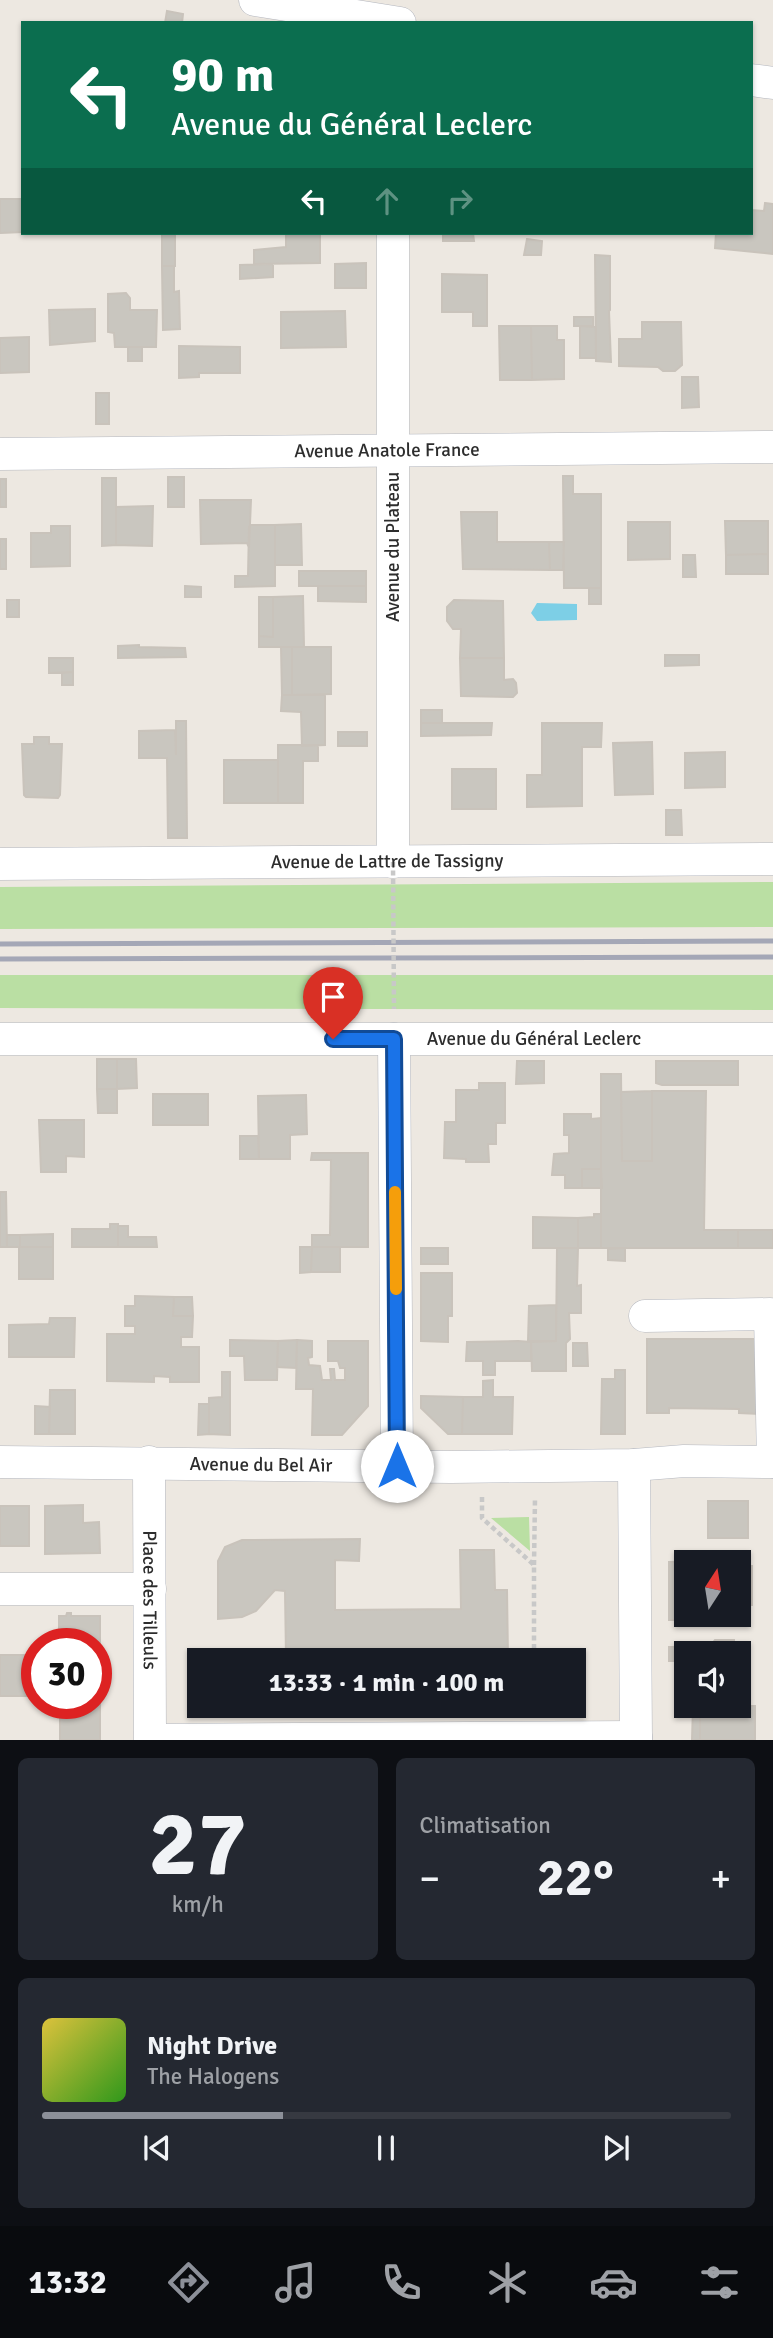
<!DOCTYPE html>
<html lang="fr">
<head>
<meta charset="utf-8">
<style>
	body { margin:0; font-family:Signika,sans-serif; background:#242831; color:#f1f3f6; height:100vh; display:flex; flex-direction:column; font-size:26px; white-space:nowrap }
	* { box-sizing:border-box; margin:0 }
	p { font-size:23px; color:#9ea1a6 }
	.icon { flex:none; width:38px; height:38px; fill:none; stroke:currentColor; stroke-width:2; stroke-linecap:round; stroke-linejoin:round }
	.map { position:relative; height:1740px; overflow:hidden }
	.sheet { display:flex; flex-direction:column; gap:18px; padding:18px; background:#0d0f14; flex:1 }
	.sheet>* { flex:none }
	.guide { position:absolute; left:21px; top:21px; width:732px; height:214px; border-radius:0px; box-shadow:0 2px 5px #0004; background:#0b6e4f; color:#fff; overflow:hidden }
	.needle { width:46px; rotate:12deg }
	.tools { position:absolute; left:674px; top:1550px; display:grid; gap:14px }
	.tools a { display:grid; place-items:center; width:77px; height:77px; border-radius:0px; background:#171b24; box-shadow:0 2px 5px #0004; font-size:35px }
	.speed { position:absolute; left:21px; top:1628px; display:flex; gap:14px; font-size:35px; font-weight:700; text-align:center }
	.speed>* { display:grid; place-content:center; width:91px; height:91px; border-radius:50%; background:#171b24; box-shadow:0 2px 5px #0004; line-height:1 }
	.speed .limit { border:10px solid #d22; background:#fff; color:#111 }
	.pin { position:absolute; display:grid; place-items:center; width:60px; height:60px; color:#fff; margin:-72px -30px; border-radius:50% 50% 50% 0; rotate:-45deg; box-shadow:0 0 7px #0007 }
	.pin .icon { rotate:45deg }
	.me { position:absolute; width:77px; margin:-38px; rotate:0deg; stroke-linejoin:round; filter:drop-shadow(0 0 5px #0008) }
	.turn { display:flex; align-items:center; gap:24px; height:147px; padding:0 35px; font-size:32px }
	.turn .icon { width:91px; height:91px; stroke-width:2.5 }
	.turn b { display:block; font-size:49px; line-height:60px }
	.lanes { display:flex; align-items:center; height:66px; padding:0 35px; background:#0003; justify-content:center; gap:35px; direction:ltr }
	.lanes .off { opacity:.35 }
	.big { font-size:52px; font-weight:700; line-height:1.1 }
	.sheet .tile { flex:1; display:flex; flex-direction:column; justify-content:center; gap:10px; min-width:0; padding:0 24px; border-radius:10px; background:#242831 }
	.sheet .dial { align-items:center; gap:0 }
	.dial b { font-size:91px; line-height:1 }
	.song { display:flex; align-items:center; gap:21px }
	.cover { width:84px; height:84px; border-radius:10px; background:linear-gradient(135deg,hsl(50 70% 55%),hsl(110 70% 35%)) }
	.played { height:7px; border-radius:4px; background:linear-gradient(90deg,#8c9099 35%,#363941 35%) }
	.keys { display:flex; justify-content:space-around; direction:ltr }
	.heat { display:flex; justify-content:space-between; align-items:center; font-size:38px; direction:ltr }
	.sheet .tiles { flex:1; display:grid; gap:18px; grid-template-columns:1fr 1fr }
	.tile:last-child { grid-column:span 2 }
	.trip { position:absolute; left:187px; top:1648px; width:399px; height:70px; border-radius:0px; background:#171b24; box-shadow:0 2px 5px #0004; font-weight:700; line-height:70px; text-align:center }
	.tab-bar { display:flex; height:112px; justify-content:space-around; align-items:center; background:#090b0e; color:#9ea1a6 }
	.tab-bar .icon { width:49px; height:49px }
	.tab-bar .selected { color:#8c9099 }
	.tab-bar b { font-size:32px; color:#f1f3f6 }
	.map>svg:first-child { display:block }
	.green { fill:#badfa3 }
	.water { fill:#7dcfe6 }
	.building { fill:#c9c6bf; stroke:#c9c3bb; stroke-width:2 }
	.lines { fill:none; stroke-linecap:round; stroke-linejoin:round }
	.minor-casing { stroke:#b4b7bf; stroke-width:33 }
	.path { stroke:#c8c8c8; stroke-width:4.5; stroke-dasharray:5 3.5; stroke-linecap:butt }
	.minor { stroke:#fff; stroke-width:32 }
	.rail { stroke:#a4a7b6; stroke-width:5 }
	.path-bridge { stroke:#c8c8c8; stroke-width:4.5; stroke-dasharray:5 3.5; stroke-linecap:butt }
	.route-casing { stroke:#114b97; stroke-width:18 }
	.route { stroke:#1a73e8; stroke-width:12 }
	.slow { stroke:#f59e0b; stroke-width:12 }
	.labels { text-anchor:middle; dominant-baseline:central; stroke-width:5; stroke-linejoin:round; paint-order:stroke }
	.street-label { font-size:19px; fill:#2d2d2d; stroke:#fff }
</style>
</head>
<body>
<div class="map">
<svg width="773" height="1740" viewBox="0 0 773 1740">
	<rect width="100%" height="100%" fill="#ede8e1"/>
	<path class="green" d="M773 882V927L0 929V887Z
		M0 975H773V1010L0 1008Z
		M529 1517 530 1551 491 1518Z"/>
	<path class="water" d="M537 603 577 604V620L537 621 531 613Z"/>
	<path class="building" d="M167 11 183 14 182 23H165Z
		M0 199H23V232L0 233Z
		M765 203 773 204V254L715 248 716 233H751V210L764 211Z
		M162 233H175V266H162Z
		M286 233H320V263L254 264V250L286 247Z
		M443 233H473L474 241H443Z
		M527 239 542 241 541 255H524Z
		M595 255 610 256V310L609 311 611 362 596 361Z
		M366 263V288H335V264Z
		M273 264V277L240 279V265Z
		M162 266H174V292L179 291 180 329 163 330Z
		M442 274 487 275V326H473V312H442Z
		M126 293 130 298V310H157L156 347H115L114 333 108 332V294Z
		M95 309V341L50 345 49 310Z
		M345 311 346 347 281 348V312Z
		M574 317H593V326H574Z
		M642 322H681L682 365 675 371H663L658 367 619 366V339H642Z
		M499 326H531L532 380H500Z
		M531 326H557V340H564V379L532 380Z
		M580 326 596 327V358H580Z
		M29 337V372L0 373V338Z
		M179 346 240 347V373H199V377L179 378Z
		M128 347H142V361H128Z
		M682 377H698L699 407 682 408Z
		M96 393H109V424H96Z
		M563 476H573V494H601V588H564Z
		M168 477H184V507H168Z
		M102 478H116V545L102 546Z
		M0 479H6V507H0Z
		M200 500H251L249 548 247 543 201 544Z
		M153 506 152 546 116 545V507Z
		M461 512H497V542H549L550 570 463 569Z
		M725 521H768V554L726 555Z
		M628 522H670V559L628 560Z
		M301 524 302 565H275V525Z
		M251 525H275V586L235 587V576H248L249 527Z
		M51 526H70V566L31 567V533H51Z
		M0 539H6V569H0Z
		M549 542H564L563 570H550Z
		M768 554V574H726V555Z
		M683 555H695L696 577H683Z
		M299 571H366V586H299Z
		M185 586 201 587V597H185Z
		M318 586H366V602L318 601Z
		M589 588H601V604H589Z
		M303 596 304 647H259V636L273 637V597Z
		M259 597H273V637L259 636Z
		M7 600H19V617H7Z
		M454 600 503 601 504 658H460L461 629H453L447 621V607Z
		M139 645V647L185 648 186 657 118 658V646Z
		M281 647H292V695H282Z
		M292 647H331V694L292 695Z
		M665 655H699V665L665 666Z
		M49 658H73V672L49 673Z
		M460 658H504V680L513 679 516 683 517 693 513 697 461 696Z
		M73 672V685H62V673Z
		M282 695H325V745L302 746 301 712 281 711Z
		M421 710H442V723H421Z
		M176 721H186L187 838H168L167 758H139V731L175 730 176 755Z
		M421 723H492L491 735 421 736Z
		M542 723H602L601 747H582V806L527 807V775H542Z
		M338 732H367V746H338Z
		M34 737H49V744H62L60 795 58 798 26 797 24 795 22 744H34Z
		M652 742 653 794 615 795 613 743Z
		M278 745H318V761H303V803H278Z
		M725 752V787L685 788V753Z
		M224 760H278V803H224Z
		M452 769H496V809H452Z
		M666 810H681L682 835H666Z
		M97 1059H117V1089H97Z
		M117 1059H136L137 1088 117 1089Z
		M517 1061H544V1083L516 1084Z
		M656 1061H738V1085H662L656 1083Z
		M601 1074H621L622 1161H652V1091H706L704 1230H738V1248H601Z
		M479 1083H505V1123H496V1144H488L489 1162H466V1159L444 1158 445 1122H456V1090H479Z
		M97 1089H117V1113H98Z
		M652 1091V1161H622L621 1092Z
		M153 1094H208V1125H153Z
		M306 1095 307 1134 290 1135V1159H259L258 1096Z
		M564 1114H591V1119L601 1118V1169H582V1188H565V1175H552L554 1154 569 1153V1135H564Z
		M39 1120H84V1157L66 1156V1172H41Z
		M240 1136H258L259 1159H240Z
		M312 1153H368V1247H312V1235H330L331 1160H311Z
		M582 1169H601L602 1188H582Z
		M0 1192H6L7 1247H0Z
		M594 1214H601V1248H578V1218L594 1217Z
		M533 1217 578 1218V1248H533Z
		M110 1224H118V1247H72V1229H110Z
		M118 1226H128V1237H156L157 1247H118Z
		M738 1230H773V1248H738Z
		M53 1234V1247H20V1235Z
		M7 1235H20V1247H7Z
		M19 1247H53V1279H19Z
		M300 1247H312L311 1272 300 1273Z
		M312 1247H340V1272H311Z
		M421 1248H448V1264H421Z
		M557 1248H578L577 1286 581 1285V1313H569L570 1339 566 1343V1371H532L531 1342 556 1341Z
		M625 1248V1261L608 1260V1249Z
		M421 1273H452V1316H448V1342L421 1341Z
		M135 1296 174 1297 173 1316H193L192 1337H181V1347H199V1382H170V1377L154 1376V1382L107 1381V1334H135V1326H125V1306H135Z
		M174 1297H192L193 1316H173Z
		M556 1305V1341H528L529 1306Z
		M50 1318H75L74 1357H9V1325L49 1324Z
		M647 1339H760V1414L739 1413V1409L669 1408V1413H647Z
		M230 1340 278 1341 277 1380H245L244 1356H230Z
		M297 1340 312 1341V1357L308 1358 309 1365 320 1366 322 1380H331L330 1369H334L335 1380H345V1368H340L338 1361H328V1341H368V1406L342 1435H312L313 1389H296Z
		M297 1340 296 1368 277 1367 278 1341Z
		M518 1341 531 1342V1361H495V1375H483V1361H466L467 1342Z
		M573 1343H587L588 1366H573Z
		M615 1370H625V1434H601L602 1379H615Z
		M222 1372H230V1435L209 1434V1398L222 1397Z
		M493 1380V1397H513L512 1434H462L463 1397H483V1381Z
		M50 1390H75V1434H49Z
		M421 1396 463 1397 462 1434H448L421 1408Z
		M199 1404H209V1434L198 1435Z
		M35 1406 50 1407 49 1434H35Z
		M708 1501H748V1538H708Z
		M83 1505V1523L99 1522 100 1553 45 1554V1506Z
		M0 1506H29V1546H0Z
		M360 1539 359 1561 335 1560V1610L461 1609 460 1550H494L495 1590H507L508 1658H474V1661H319V1656H286L285 1591 275 1590 256 1611 242 1617 218 1619V1561L225 1547 242 1540Z
		M705 1561 686 1563V1615H705V1620H669V1562Z
		M705 1561H740L741 1566H752V1605H738V1563Z
		M67 1613H71V1616H100V1740H60V1703H96V1643H59V1616H66Z
		M715 1640H734V1654H686V1661H669V1647H706L707 1650Z
		M0 1655H37V1696H0Z
		M738 1693H742V1706H755V1740H700V1706H738Z
		M693 1706H700V1740H692Z"/>
	<g class="lines">
		<defs>
			<g id="minor">
				<path d="M255 0 400 23"/>
				<path d="M751 80 773 83"/>
				<path id="s1" d="M0 454 773 447"/>
				<path d="M393 862V233"/>
				<path id="s2" d="M0 864 773 859"/>
				<path id="s3" d="M0 1039H773"/>
				<path d="M394 1039 397 1466"/>
				<path d="M645 1316 770 1314 773 1462"/>
				<path id="s4" d="M0 1462 451 1467 634 1465 684 1461 773 1462"/>
				<path id="s5" d="M149 1462 150 1740 636 1737"/>
				<path d="M634 1465 636 1740"/>
				<path d="M0 1589H150"/>
			</g>
		</defs>
		<use href="#minor" class="minor-casing"/>
		<path class="path" d="M482 1497V1518L534 1565V1661
			M534 1565 535 1498"/>
		<use href="#minor" class="minor"/>
		<path class="rail" d="M0 944 773 941
			M0 959 773 957"/>
		<path class="path-bridge" d="M393 862 394 1009"/>
	</g>
	<g class="lines">
		<defs>
			<path id="route" d="M333 1039H394L397 1466"/>
		</defs>
		<use href="#route" class="route-casing"/>
		<use href="#route" class="route"/>
		<path class="slow" d="M395 1192 396 1289"/>
	</g>
	<g class="labels">
		<g class="street-label">
			<text stroke="none"><textPath href="#s1" startOffset="387">Avenue Anatole France</textPath></text>
			<text transform="translate(393 547) rotate(-90)">Avenue du Plateau</text>
			<text stroke="none"><textPath href="#s2" startOffset="387">Avenue de Lattre de Tassigny</textPath></text>
			<text stroke="none"><textPath href="#s3" startOffset="534">Avenue du Général Leclerc</textPath></text>
			<text stroke="none"><textPath href="#s4" startOffset="261">Avenue du Bel Air</textPath></text>
			<text stroke="none"><textPath href="#s5" startOffset="138">Place des Tilleuls</textPath></text>
		</g>
	</g>
</svg>
<div class="tools">
<a><svg class="needle" viewBox="-14 -14 28 28"><path d="M0-13l5 13h-10z" fill="#e53935"/><path d="M0 13l5-13h-10z" fill="#9ea1a6"/></svg></a>
<a><svg class="icon" aria-label="sound" viewBox="0 0 24 24"><path d="M4 9h4l5-4v14l-5-4H4zM17 9q2 3 0 6"/></svg></a>
</div>
<div class="speed"><div class="limit">30</div></div>
<div class="pin" style="left:333px;top:1039px;background:#d93025"><svg class="icon" aria-label="arrive" viewBox="0 0 24 24"><path d="M6 21V4h12l-3 4 3 4H6"/></svg></div>
<svg class="me" style="left:397px;top:1466px" viewBox="-20 -20 40 40"><circle r="19" fill="#fff"/><path d="M0-13L10 11 0 6-10 11z" fill="#1a73e8"/></svg>
<div class="trip">13:33 · 1 min · 100 m</div>
<div class="guide">
<div class="turn"><svg class="icon" aria-label="left" viewBox="0 0 24 24"><path d="M17 20v-9H6M10 6l-5 5 5 5"/></svg><div><b>90 m</b>Avenue du Général Leclerc</div></div>
<div class="lanes"><svg class="icon" aria-label="left" viewBox="0 0 24 24"><path d="M17 20v-9H6M10 6l-5 5 5 5"/></svg><svg class="icon off" aria-label="ahead" viewBox="0 0 24 24"><path d="M12 20V5M6 11l6-6 6 6"/></svg><svg class="icon off" aria-label="right" viewBox="0 0 24 24"><path d="M7 20v-9h11M14 6l5 5-5 5"/></svg></div>
</div>
</div>
<section class="sheet">
<div class="tiles">
<div class="tile dial"><b>27</b><p>km/h</p></div>
<div class="tile"><p>Climatisation</p>
<div class="heat"><a>−</a><b class="big">22°</b><a>+</a></div>
</div>
<div class="tile">
<div class="song"><i class="cover"></i><div><b>Night Drive</b><p>The Halogens</p></div></div>
<div class="played"></div>
<div class="keys"><svg class="icon" aria-label="previous" viewBox="0 0 24 24"><path d="M18 5L8 12l10 7zM5 5v14"/></svg><svg class="icon" aria-label="pause" viewBox="0 0 24 24"><path d="M8 5v14M16 5v14"/></svg><svg class="icon" aria-label="next" viewBox="0 0 24 24"><path d="M6 5l10 7-10 7zM19 5v14"/></svg></div>
</div>
</div>
</section>
<nav class="tab-bar">
<b>13:32</b>
<svg class="icon selected" aria-label="directions" viewBox="0 0 24 24"><path d="M12 3l9 9-9 9-9-9zM9 14v-3h6M13 9l2 2-2 2"/></svg>
<svg class="icon" aria-label="music" viewBox="0 0 24 24"><path d="M9 18V5l10-2v13"/><circle cx="6" cy="18" r="3"/><circle cx="16" cy="16" r="3"/></svg>
<svg class="icon" aria-label="phone" viewBox="0 0 24 24"><path d="M5 4h4l2 5-3 2q2 4 5 5l2-3 5 2v4C11 20 4 13 5 4z"/></svg>
<svg class="icon" aria-label="climate" viewBox="0 0 24 24"><path d="M12 3v18M4 7l16 10M4 17L20 7"/></svg>
<svg class="icon" aria-label="car" viewBox="0 0 24 24"><path d="M5 17H2v-5l4-1 3-4h7l3 4 3 1v5h-3M9 17h6M6 11h13"/><circle cx="7" cy="17" r="2"/><circle cx="17" cy="17" r="2"/></svg>
<svg class="icon" aria-label="filters" viewBox="0 0 24 24"><path d="M4 7h16M4 17h16"/><circle cx="9" cy="7" r="2"/><circle cx="15" cy="17" r="2"/></svg>
</nav>
</body>
</html>
